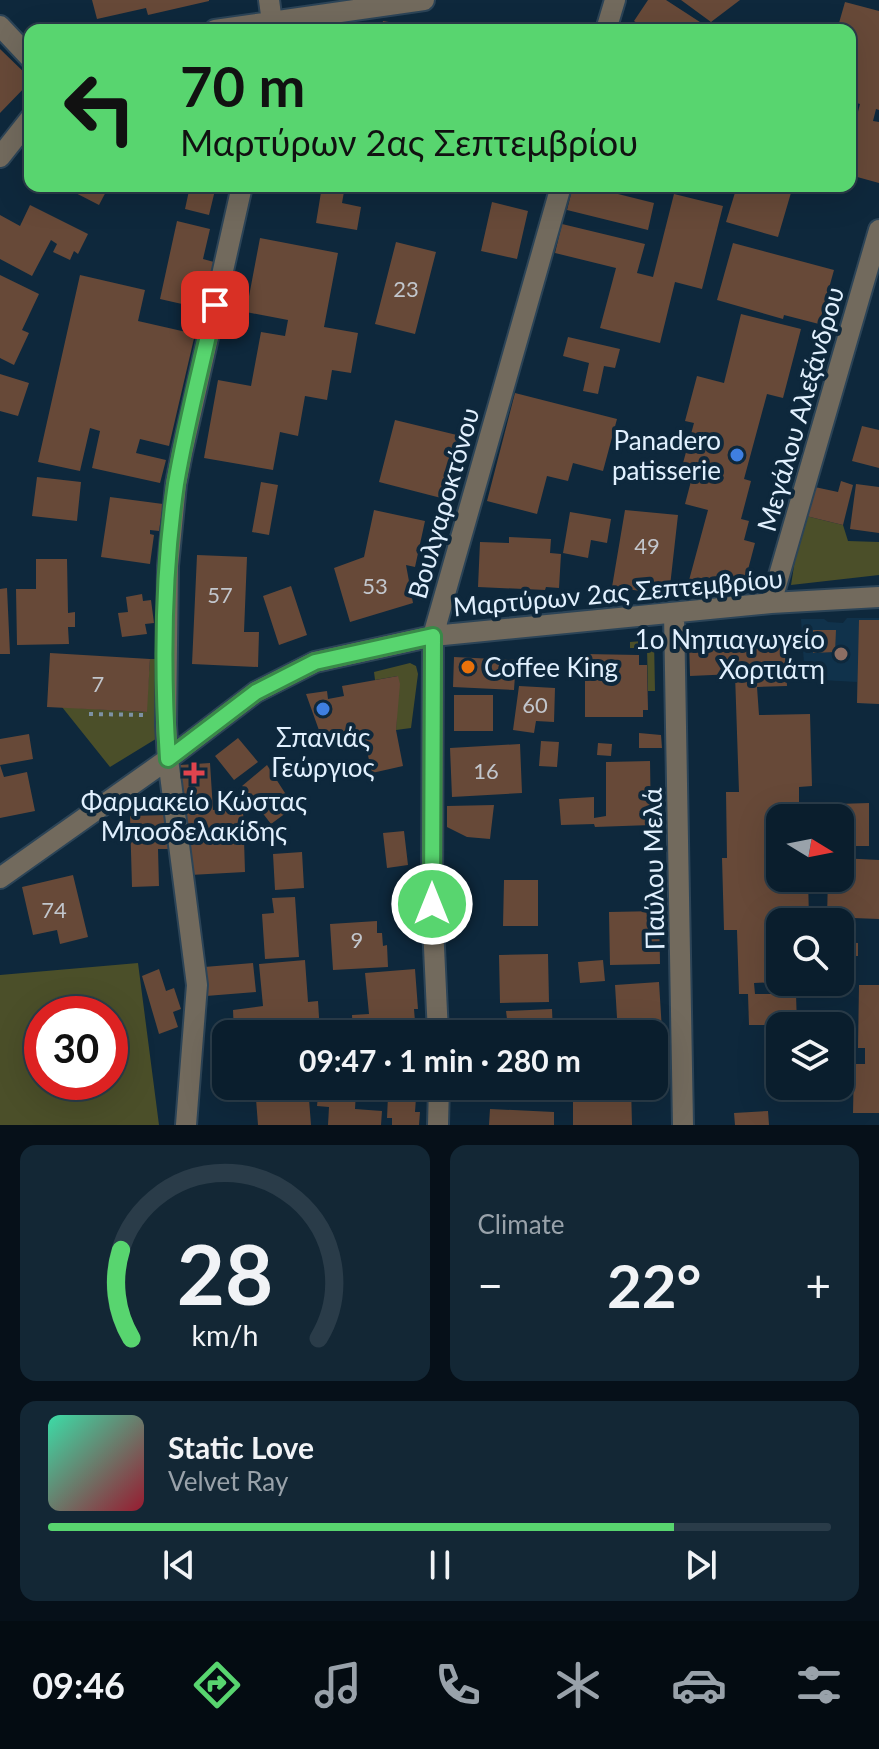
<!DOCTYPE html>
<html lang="en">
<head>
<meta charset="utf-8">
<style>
	body { margin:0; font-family:Lato,sans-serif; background:#132735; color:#f1f3f6; height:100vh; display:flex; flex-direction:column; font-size:30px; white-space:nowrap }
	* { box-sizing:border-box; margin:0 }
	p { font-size:26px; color:#99a2aa }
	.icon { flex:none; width:44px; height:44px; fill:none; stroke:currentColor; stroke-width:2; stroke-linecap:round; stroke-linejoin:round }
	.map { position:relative; height:1125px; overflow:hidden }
	.side { display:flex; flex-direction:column; gap:20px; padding:20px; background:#061019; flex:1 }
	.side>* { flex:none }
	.banner { position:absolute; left:24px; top:24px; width:832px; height:168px; border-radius:16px; box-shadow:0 8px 32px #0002,0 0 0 2px #2a3c49; background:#58d56f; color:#111; overflow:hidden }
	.needle { width:52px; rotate:100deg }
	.fabs { position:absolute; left:766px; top:804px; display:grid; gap:16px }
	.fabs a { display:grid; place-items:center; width:88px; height:88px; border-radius:16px; background:#0a1e2d; box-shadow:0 8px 32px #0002,0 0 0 2px #2a3c49; font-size:40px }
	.speed { position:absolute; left:24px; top:996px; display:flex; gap:16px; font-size:40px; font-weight:700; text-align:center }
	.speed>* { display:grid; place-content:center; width:104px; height:104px; border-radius:50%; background:#0a1e2d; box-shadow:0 8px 32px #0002,0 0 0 2px #2a3c49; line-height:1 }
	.speed .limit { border:12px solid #d22; background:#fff; color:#111 }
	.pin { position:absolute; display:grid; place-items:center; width:68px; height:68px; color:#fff; margin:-34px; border-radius:16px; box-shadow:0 4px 12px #0006 }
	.me { position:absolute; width:88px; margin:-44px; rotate:0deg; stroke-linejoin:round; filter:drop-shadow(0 0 6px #0008) }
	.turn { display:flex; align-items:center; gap:28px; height:168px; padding:0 24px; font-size:36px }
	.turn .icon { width:104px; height:104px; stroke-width:2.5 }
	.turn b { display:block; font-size:56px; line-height:68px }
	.big { font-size:60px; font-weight:700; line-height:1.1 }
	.side .widget { flex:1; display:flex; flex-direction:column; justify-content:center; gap:12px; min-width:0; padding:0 28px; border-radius:16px; background:#132735 }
	.side .dial { align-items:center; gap:0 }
	.dial svg { height:208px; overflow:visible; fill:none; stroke:#2a3c49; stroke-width:7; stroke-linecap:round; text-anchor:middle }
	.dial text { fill:#f1f3f6; stroke:none }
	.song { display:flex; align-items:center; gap:24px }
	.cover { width:96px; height:96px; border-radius:12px; background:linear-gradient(135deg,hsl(160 70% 55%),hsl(350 70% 35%)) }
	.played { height:8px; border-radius:4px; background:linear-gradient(90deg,#58d56f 80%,#2a3c49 80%) }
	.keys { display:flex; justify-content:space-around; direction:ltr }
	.heat { display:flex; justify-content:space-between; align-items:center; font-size:44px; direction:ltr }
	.side .tiles { flex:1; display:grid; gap:20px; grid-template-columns:1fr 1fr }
	.widget:last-child { grid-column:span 2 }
	.trip { position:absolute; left:212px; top:1020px; width:456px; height:80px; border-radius:16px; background:#0a1e2d; box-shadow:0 8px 32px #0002,0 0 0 2px #2a3c49; font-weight:700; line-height:80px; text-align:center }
	.tabs { display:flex; height:128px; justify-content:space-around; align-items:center; background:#040c12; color:#99a2aa }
	.tabs .icon { width:56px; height:56px }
	.tabs .selected { color:#58d56f }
	.tabs b { font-size:36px; color:#f1f3f6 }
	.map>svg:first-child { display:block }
	.built { fill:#10324b }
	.green { fill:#4b4f29; fill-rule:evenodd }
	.building { fill:#674938 }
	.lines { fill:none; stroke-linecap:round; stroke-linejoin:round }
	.minor-casing { stroke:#2c4457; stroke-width:24 }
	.path { stroke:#7d91a2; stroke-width:4; stroke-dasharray:4 6; stroke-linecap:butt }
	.minor { stroke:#726a5d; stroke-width:20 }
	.route-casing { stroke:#398a48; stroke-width:20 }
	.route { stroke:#58d56f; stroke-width:14 }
	.shop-dot { fill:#3f7fe0; stroke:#0e283c; stroke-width:3 }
	.education-dot { fill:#8d6e63; stroke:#0e283c; stroke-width:3 }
	.food-dot { fill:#e8710a; stroke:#0e283c; stroke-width:3 }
	.health-dot { fill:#e0444e; stroke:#0e283c; stroke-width:3 }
	.labels { text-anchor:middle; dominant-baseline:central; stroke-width:8; stroke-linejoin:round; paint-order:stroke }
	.number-label { font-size:22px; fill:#c2c6cc }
	.street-label { font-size:26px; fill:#e1f0fe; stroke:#0e283c }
	.poi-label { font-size:26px; fill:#e1f0fe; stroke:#0e283c; text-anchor:end }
</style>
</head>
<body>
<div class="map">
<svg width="879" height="1125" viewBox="0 0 879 1125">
	<rect width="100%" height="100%" fill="#0e283c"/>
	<path class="built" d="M847 618H879V704L857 703V682L805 679 801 619H824L828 622 843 623Z"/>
	<path class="green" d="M802 515 843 525 848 541 879 542V575L791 585Z
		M654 640 655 691H648L647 648H630V642Z
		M150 659H162L159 737 110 767 62 707 146 712Z
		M410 663 416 666 418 674 411 728 396 730 398 676 375 680 374 672Z
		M138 963 159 1125H0V975ZM110 1014V1082H42V1014Z"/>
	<path class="building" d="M92 0H209V1L148 15 146 8 97 19Z
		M648 0H666L703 24 699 30H642L643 27 634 21Z
		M681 0H740L711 22Z
		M845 2 879 11V110L876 109 873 121 879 122V183L850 175V121L855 123 860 104 850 101V30H837Z
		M383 21 424 28V30H381Z
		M0 49 30 78V82L0 113Z
		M62 186H109L99 205Z
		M190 186H216L209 215 185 209Z
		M322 186H345L342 203 361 207 357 230 316 223Z
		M573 186H586L654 203 648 230 567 210Z
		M737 186H793L778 237 726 222Z
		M674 194 723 206 702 289 675 282 660 343 600 328 616 268 555 253 562 224 645 244 637 273 653 277Z
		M492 202 528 211 517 259 481 251Z
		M30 205 88 234 78 254 74 251 70 260 53 252 57 244 51 240 32 276 0 259V215L20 226Z
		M177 221 210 229 203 259 214 262 204 309 160 299Z
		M260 238 338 253 324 327 358 333 351 373 332 370 327 400 305 396 298 436 280 432 273 470 204 458 218 380 251 386 261 332 285 336 288 320 246 312Z
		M396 242 436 252 415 334 375 324Z
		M733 243 834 270 819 324 784 315 783 319 717 300Z
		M0 275 39 294 22 330 29 333 14 365 0 358Z
		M80 275 145 290 138 321 195 334 169 446 140 439 136 453 166 460 160 483 92 468 100 431 90 428 80 471 38 462Z
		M741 314 801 329 783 398 767 394 744 479 751 481 741 519 749 521 744 540 755 543 745 581 734 578 730 594 688 584 708 510 685 504 695 466 683 463 694 423 685 421 697 376 724 383Z
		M568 337 620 349 615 368 604 366 598 394 583 391 589 363 563 356Z
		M0 374 29 383 18 416 0 411Z
		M515 393 617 419 603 471 573 463 568 481 547 476 537 514 487 501Z
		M395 420 461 436 445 499 379 482Z
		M862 426 879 430V468L852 461Z
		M37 477 81 482 77 521 32 516Z
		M841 481 853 485 843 525 802 515 810 486 838 492Z
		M261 482 278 485 269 535 252 532Z
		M856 484 879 487V533L850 529Z
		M110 497 163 504 159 531 150 530V534L154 535 150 564 101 557Z
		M374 510 425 521 415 567 406 565 413 603 350 622 334 568 364 557Z
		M625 510 678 515 669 595 612 587Z
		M570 512 611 519 607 543 591 540 588 558 563 553Z
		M509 537 551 539 550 553 561 554 559 588 546 587 545 590 478 587 480 542 509 543Z
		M197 555 247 557 244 632H259L258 667 192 664Z
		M36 559H67L68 613 75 612V627H68L69 644 17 645 16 589H36Z
		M291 586 307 635 279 645 263 596Z
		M7 588 10 654H0V589Z
		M142 594 143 601 151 600 154 623 145 624 147 634 122 637 118 613 128 612 126 597Z
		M859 620H879V704L857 703Z
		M813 630H836L835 652 813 653Z
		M784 635 787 686 757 687 759 715 810 714 812 786 799 787V818H780V878H808L809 919 777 920V928H780V982L754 983 755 994H796L797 1025H749L748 994H739L737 930H724L722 858H727L726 792H739L735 674 690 676 689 640Z
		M50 653 150 659 147 712 47 707Z
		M585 654 639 655V665H647L648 710H643V717H585Z
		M454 657 516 660 514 690 453 687Z
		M398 676 400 684 396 730 403 766 372 773 364 738 325 747 306 694 327 691 328 699 344 696 342 686Z
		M519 686 555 688 554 722 536 721 534 733 513 730Z
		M454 695H493V731H454Z
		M639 733 661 735 662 748H639Z
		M29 734 33 759 0 765V739Z
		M238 738 258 762 234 780 215 756Z
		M541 741 559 742 557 767 539 766Z
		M598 743 612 744 611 756 597 755Z
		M520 744 522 793 452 797 450 748Z
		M650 761 651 825 595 827 594 824 561 825 559 799 594 797V818L606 816V762Z
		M210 763 213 810 243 807 245 872 190 875 180 765Z
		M0 765 4 777 27 772 35 811 0 818Z
		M267 765 294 807 271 824 242 786Z
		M869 803V846H840L838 804Z
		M494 805 490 839 467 837 447 827V806Z
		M167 815 168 849H158L159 886 132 887 130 816Z
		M404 831 408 865 387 868 383 833Z
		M302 852 304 888 275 890 273 854Z
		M840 858 879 860V919L827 917 828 878H840Z
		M73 875 88 937 60 944 57 930 33 935 22 887Z
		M504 880H538V926H503Z
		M295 897 299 957 265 959 262 914 274 913 272 898Z
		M659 911 660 964 610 965 609 912Z
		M377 921V933H382L383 946 387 945 388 967 333 970 330 924Z
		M840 942 858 943V956H840Z
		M548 954 549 1002 500 1003 499 955Z
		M305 960 308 1002 318 1001 320 1033 234 1034 233 1010 263 1006 259 964Z
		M603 960 605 981 580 983 578 962Z
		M253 963 256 992 206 996 204 967Z
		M159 969 166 991 174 988 181 1009 173 1012 178 1027 159 1034 142 976Z
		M415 969 418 1009H414L416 1034H353L352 1015 369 1014 365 973Z
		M659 982 663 1047 654 1048V1034H618L615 985Z
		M859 985H879V1113H853L854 1064H865V1048H858Z
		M552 1009 553 1034H448L447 1023 507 1019 506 1011Z
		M255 1086H308L311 1125H258Z
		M319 1086H385L384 1094 356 1092 355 1109 382 1111 381 1125H328L329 1107 317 1106Z
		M573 1086H631L632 1125H573Z
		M388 1096 416 1098 415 1112H420L419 1125H392V1118H387Z
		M490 1109 554 1112V1125H489Z
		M768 1111 769 1125H735L734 1113Z"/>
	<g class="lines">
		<defs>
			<path id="minor" d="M269 0 273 30
				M0 26 30 58
				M215 30 424 0
				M606 30 615 0
				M0 157 30 119
				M771 603 879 230
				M674 613 683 1125
				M0 878 168 759 256 692 315 662 433 636 771 603 879 597
				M438 1034 432 904 433 636 561 186
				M186 1125 197 985 168 759 166 725 168 566 176 484 182 453 242 186
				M438 1125 439 1086"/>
		</defs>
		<use href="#minor" class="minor-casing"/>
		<path class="path" d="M89 714 144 715"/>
		<use href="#minor" class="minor"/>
	</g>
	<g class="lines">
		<defs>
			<path id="route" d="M215 305C202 364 186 424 176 484 163 573 162 668 168 759L256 692 315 662 433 636 432 904"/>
		</defs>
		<use href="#route" class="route-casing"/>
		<use href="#route" class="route"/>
	</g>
	<g class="shop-dot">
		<circle cx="737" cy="455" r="8"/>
		<circle cx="323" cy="709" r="8"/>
	</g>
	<circle class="education-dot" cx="841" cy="654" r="8"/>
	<circle class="food-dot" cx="468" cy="667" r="8"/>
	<path class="health-dot" d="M190 761h8v8h8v8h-8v8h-8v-8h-8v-8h8z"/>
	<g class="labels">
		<g class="number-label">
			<text x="406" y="288">23</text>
			<text x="647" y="545">49</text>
			<text x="375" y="585">53</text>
			<text x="220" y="594">57</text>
			<text x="98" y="683">7</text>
			<text x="535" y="704">60</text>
			<text x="486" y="770">16</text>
			<text x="54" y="909">74</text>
			<text x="357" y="939">9</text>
		</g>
		<g class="street-label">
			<text transform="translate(800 409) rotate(-74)">Μεγάλου Αλεξάνδρου</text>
			<text transform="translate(443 503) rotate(-74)">Βουλγαροκτόνου</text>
			<text transform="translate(618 592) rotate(-5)">Μαρτύρων 2ας Σεπτεμβρίου</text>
			<text transform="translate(653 869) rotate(-91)">Παύλου Μελά</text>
		</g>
		<g class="poi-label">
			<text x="721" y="440">Panadero<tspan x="721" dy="30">patisserie</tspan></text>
			<text x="825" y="639">1ο Νηπιαγωγείο<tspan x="825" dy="30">Χορτιάτη</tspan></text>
			<text x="484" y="667" text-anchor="start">Coffee King</text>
			<text x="323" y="737" text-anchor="middle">Σπανιάς<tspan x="323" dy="30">Γεώργιος</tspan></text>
			<text x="194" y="801" text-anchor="middle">Φαρμακείο Κώστας<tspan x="194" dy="30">Μποσδελακίδης</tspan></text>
		</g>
	</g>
</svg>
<div class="fabs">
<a><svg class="needle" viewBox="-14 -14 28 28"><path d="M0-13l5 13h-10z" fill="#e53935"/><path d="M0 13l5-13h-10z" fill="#99a2aa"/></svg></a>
<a><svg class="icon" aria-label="search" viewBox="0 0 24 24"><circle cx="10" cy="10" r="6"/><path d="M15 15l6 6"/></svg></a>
<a><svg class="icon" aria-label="layers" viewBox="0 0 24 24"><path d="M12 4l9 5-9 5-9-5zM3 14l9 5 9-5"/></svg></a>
</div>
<div class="speed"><div class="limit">30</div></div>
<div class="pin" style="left:215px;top:305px;background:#d93025"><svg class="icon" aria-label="arrive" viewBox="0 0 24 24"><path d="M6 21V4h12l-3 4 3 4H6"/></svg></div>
<svg class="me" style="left:432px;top:904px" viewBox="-20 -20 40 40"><circle r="17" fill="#58d56f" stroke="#fff" stroke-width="3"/><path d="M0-11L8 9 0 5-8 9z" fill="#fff"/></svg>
<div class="trip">09:47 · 1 min · 280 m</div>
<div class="banner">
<div class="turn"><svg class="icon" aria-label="left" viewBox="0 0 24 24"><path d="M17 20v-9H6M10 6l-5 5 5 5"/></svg><div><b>70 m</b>Μαρτύρων 2ας Σεπτεμβρίου</div></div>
</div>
</div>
<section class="side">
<div class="tiles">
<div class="widget dial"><svg viewBox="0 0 100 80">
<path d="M14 69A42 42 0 1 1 86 69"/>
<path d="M14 69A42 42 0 0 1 10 35" stroke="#58d56f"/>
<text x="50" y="56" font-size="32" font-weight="700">28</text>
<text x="50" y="72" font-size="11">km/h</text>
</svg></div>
<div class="widget"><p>Climate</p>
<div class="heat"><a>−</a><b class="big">22°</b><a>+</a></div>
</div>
<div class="widget">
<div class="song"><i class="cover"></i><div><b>Static Love</b><p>Velvet Ray</p></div></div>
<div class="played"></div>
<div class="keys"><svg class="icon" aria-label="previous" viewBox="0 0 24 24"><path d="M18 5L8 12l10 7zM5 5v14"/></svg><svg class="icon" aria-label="pause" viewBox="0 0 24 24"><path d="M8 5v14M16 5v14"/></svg><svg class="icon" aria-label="next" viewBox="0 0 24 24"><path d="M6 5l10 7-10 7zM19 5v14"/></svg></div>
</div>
</div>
</section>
<nav class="tabs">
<b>09:46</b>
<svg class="icon selected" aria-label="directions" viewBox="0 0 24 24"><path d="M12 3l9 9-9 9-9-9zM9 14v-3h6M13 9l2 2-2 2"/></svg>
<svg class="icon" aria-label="music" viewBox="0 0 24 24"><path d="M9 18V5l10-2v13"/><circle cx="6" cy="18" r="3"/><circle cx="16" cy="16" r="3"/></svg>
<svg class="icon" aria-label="phone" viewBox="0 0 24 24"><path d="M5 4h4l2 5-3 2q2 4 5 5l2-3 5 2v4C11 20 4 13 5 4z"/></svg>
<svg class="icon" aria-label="climate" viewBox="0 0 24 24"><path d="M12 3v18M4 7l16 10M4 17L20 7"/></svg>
<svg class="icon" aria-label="car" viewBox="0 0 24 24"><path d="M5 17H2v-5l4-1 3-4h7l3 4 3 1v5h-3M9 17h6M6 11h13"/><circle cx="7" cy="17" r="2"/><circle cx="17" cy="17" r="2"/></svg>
<svg class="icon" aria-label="filters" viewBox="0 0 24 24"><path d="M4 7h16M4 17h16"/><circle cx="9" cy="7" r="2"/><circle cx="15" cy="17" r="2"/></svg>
</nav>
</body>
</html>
